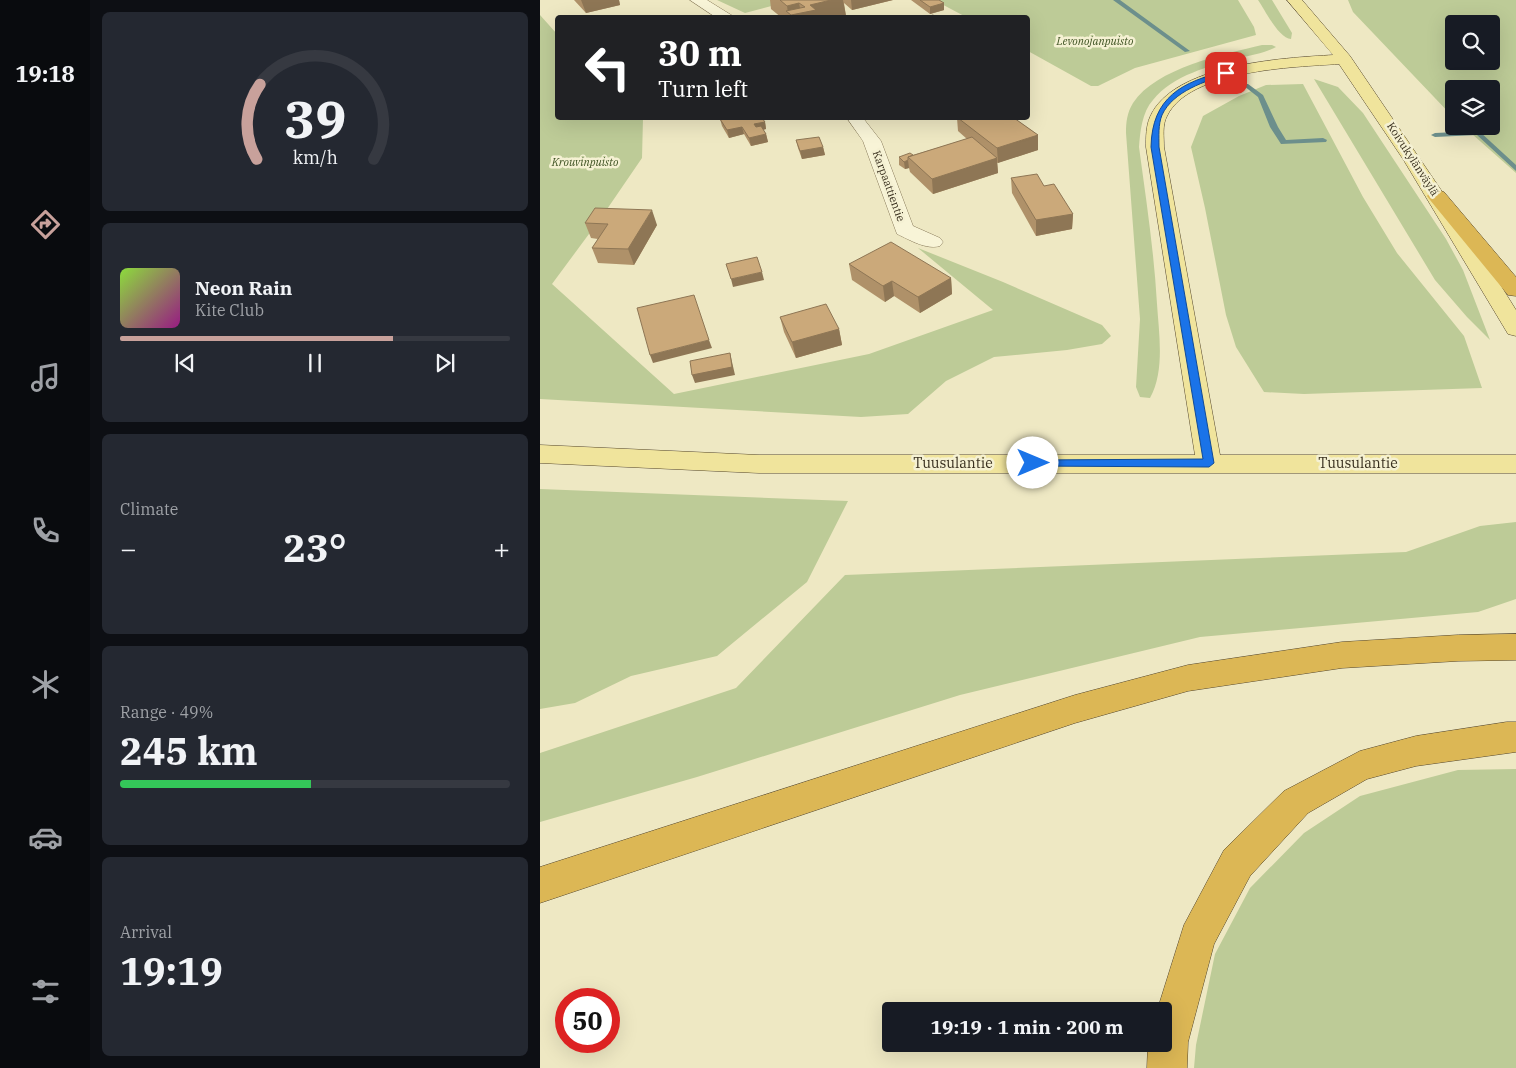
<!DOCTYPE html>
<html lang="en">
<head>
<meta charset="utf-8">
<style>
	body { margin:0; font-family:"IBM Plex Serif",serif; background:#242831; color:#f1f3f6; height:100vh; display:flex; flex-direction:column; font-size:19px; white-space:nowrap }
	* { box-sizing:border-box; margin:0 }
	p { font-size:16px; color:#9ea1a6 }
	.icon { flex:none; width:28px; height:28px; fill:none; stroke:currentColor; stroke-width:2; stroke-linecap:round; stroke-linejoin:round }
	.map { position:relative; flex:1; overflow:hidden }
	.panel { display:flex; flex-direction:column; gap:12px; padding:12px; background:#0d0f14; width:450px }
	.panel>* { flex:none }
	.guide { position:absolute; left:15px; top:15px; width:475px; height:105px; border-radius:5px; box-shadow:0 5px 20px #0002; background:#202124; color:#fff; overflow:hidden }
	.fabs { position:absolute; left:905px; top:15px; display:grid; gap:10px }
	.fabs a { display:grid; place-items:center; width:55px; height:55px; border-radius:5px; background:#171b24; box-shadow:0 5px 20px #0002; font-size:25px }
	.speed { position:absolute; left:15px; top:988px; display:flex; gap:10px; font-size:25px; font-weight:700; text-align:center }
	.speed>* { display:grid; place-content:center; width:65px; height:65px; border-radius:50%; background:#171b24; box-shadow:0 5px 20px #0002; line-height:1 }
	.speed .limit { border:8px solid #d22; background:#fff; color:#111 }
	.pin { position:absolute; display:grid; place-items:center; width:42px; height:42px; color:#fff; margin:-21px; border-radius:10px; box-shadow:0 2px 8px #0006 }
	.me { position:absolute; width:55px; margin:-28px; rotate:90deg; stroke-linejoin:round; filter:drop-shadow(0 0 4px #0008) }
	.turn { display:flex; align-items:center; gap:18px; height:105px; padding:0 20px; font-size:22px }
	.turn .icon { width:65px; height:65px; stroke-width:2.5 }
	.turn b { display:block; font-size:35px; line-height:42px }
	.big { font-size:38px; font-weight:700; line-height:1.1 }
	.panel .tile { flex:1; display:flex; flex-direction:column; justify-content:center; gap:8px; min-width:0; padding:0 18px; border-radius:8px; background:#242831 }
	.panel .dial { align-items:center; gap:0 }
	.dial svg { height:130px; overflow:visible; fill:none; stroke:#363941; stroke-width:7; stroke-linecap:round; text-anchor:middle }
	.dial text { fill:#f1f3f6; stroke:none }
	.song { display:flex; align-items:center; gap:15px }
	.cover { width:60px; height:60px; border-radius:8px; background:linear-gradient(135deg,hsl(90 70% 55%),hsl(310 70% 35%)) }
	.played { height:5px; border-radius:2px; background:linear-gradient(90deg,#c8a19b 70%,#363941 70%) }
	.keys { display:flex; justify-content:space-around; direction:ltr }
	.heat { display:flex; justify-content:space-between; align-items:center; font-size:28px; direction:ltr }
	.charge { height:8px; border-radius:4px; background:linear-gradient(90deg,#34c759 49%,#363941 0) }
	.trip { position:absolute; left:342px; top:1002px; width:290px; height:50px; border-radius:5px; background:#171b24; box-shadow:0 5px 20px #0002; font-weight:700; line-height:50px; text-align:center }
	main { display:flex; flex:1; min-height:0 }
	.dock { display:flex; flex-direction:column; width:90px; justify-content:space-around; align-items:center; background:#090b0e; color:#9ea1a6 }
	.dock .icon { width:35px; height:35px }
	.dock .on { color:#c8a19b }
	.dock b { font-size:22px; color:#f1f3f6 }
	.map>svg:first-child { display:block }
	.green { fill:#bdcb97; fill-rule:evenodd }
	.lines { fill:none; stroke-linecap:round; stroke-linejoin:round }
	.stream { fill:#6c8f8c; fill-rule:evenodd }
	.minor-casing { stroke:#887a5a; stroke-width:1 }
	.major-casing { stroke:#55472e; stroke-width:1 }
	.highway-casing { stroke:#55472e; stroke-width:1 }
	.minor { fill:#f8f4d7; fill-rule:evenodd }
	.major { fill:#f0e49c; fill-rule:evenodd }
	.highway { fill:#dcb755; fill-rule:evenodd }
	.wall { fill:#af9169 }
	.shaded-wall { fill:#8e7655 }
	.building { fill:#cba97a; stroke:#8e7655 }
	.route { fill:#1a73e8; stroke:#114b97 }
	.labels { text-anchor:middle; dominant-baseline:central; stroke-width:5; stroke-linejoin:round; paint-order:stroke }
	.far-park-label { font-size:11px; font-style:italic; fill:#405425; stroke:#f5f1d3 }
	.far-street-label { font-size:11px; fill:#382f1e; stroke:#f5f1d3 }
	.street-label { font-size:14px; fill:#382f1e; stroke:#f5f1d3 }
</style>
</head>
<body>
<main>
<nav class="dock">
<b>19:18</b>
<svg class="icon on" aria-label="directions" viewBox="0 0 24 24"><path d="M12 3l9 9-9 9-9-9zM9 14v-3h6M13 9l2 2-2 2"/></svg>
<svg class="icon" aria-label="music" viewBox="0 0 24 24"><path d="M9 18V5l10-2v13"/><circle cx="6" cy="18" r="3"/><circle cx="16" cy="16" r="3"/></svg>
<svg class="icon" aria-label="phone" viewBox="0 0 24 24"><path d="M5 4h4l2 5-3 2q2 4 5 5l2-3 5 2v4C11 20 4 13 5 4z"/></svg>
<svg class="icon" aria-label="climate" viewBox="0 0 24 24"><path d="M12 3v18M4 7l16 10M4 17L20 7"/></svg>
<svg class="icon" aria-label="car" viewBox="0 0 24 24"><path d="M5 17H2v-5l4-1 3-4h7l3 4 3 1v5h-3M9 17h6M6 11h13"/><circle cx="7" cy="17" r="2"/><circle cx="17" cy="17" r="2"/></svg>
<svg class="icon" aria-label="filters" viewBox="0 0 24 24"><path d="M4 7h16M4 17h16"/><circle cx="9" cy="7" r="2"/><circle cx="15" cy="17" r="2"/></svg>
</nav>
<section class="panel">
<div class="tile dial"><svg viewBox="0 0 100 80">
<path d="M14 69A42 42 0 1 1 86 69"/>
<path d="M14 69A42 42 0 0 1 16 23" stroke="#c8a19b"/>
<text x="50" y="56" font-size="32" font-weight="700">39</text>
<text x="50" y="72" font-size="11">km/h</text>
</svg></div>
<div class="tile">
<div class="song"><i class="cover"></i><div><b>Neon Rain</b><p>Kite Club</p></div></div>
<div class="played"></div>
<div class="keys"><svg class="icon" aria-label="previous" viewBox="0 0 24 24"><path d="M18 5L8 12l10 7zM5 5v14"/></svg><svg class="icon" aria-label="pause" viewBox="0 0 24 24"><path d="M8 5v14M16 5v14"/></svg><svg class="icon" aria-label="next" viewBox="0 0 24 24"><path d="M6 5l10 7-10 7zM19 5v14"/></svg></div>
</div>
<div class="tile"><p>Climate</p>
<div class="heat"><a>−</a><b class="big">23°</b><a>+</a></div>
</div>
<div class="tile"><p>Range · 49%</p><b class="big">245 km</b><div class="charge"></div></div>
<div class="tile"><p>Arrival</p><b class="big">19:19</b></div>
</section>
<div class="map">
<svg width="976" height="1068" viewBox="0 0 976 1068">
	<rect width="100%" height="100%" fill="#eee8c3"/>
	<path class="green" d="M177 0H254L205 13Z
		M394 0H698L714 27 716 35 595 68 558 86H551L488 51V18L426 17Z
		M718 0H732L752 33 751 39C739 39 725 10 718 0Z
		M808 0H976V173L923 126H951V89H914V118L813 12ZM914 24H951V61H914Z
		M0 15 17 34 18 118H103L102 158 63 215 12 284 134 394 329 354 453 310 378 248 463 282 562 325 571 336 562 344 527 350 454 357 406 381 368 414 321 417 0 399Z
		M722 45H732L736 47C725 53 711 55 699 58 670 66 633 75 613 100 602 112 600 132 599 147 606 199 614 251 617 304 619 334 625 371 610 398L600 397 596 387 600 319 586 133C586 122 587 113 593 103 616 68 684 54 722 45Z
		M774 79 798 87 823 113 906 239 923 270 950 340 927 317 895 280Z
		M763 84 823 197 857 253 924 336 942 388 764 394 724 392 696 347 686 315 665 208 651 147 663 116 699 96 726 85Z
		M0 489 308 501 267 582 177 656 91 676 35 703 0 709Z
		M976 522V599L938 612 660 637 420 695 157 777 0 822V753L196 688 305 575 866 552 940 526Z
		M976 769V1068H654L656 1045 675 954 710 888 764 833 820 796 918 770Z"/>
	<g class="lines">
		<path class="stream" d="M573 0H580L650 51 645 52Z
			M704 84H708L723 95 738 127 746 140 783 138 787 140 786 142 741 144 730 127 718 97 704 86Z
			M939 131 976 165V171L937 135 895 137 891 135 895 133Z"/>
		<defs>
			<path id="minor" d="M150 0H167L196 18H177Z
				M307 118H323L341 141 373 226 400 238 403 242 400 246C386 250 370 240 357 234L323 141Z"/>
			<path id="major" d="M747 0H762L810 56 903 193 976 310V336L968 334 863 159 799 64C754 67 649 70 627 116 622 125 624 137 624 147L680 455H976V473H219L0 463V445L219 455H655L606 147C606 137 606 126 610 117 633 64 743 58 793 55Z"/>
			<path id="highway" d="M897 190 904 192 976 277V296L968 295 890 200 887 196 890 192Z
				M976 634V660L918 661 802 668 648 691 535 723 0 903V867L535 695 648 665 802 642 918 635Z
				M967 722H976V752L876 766 827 779 768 813 710 876 674 944 648 1042 647 1068H607L608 1044H624V1011H617L644 925 684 850 744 791 820 751 876 736Z"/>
		</defs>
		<use href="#minor" class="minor-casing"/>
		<use href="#major" class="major-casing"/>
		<use href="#highway" class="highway-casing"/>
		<use href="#minor" class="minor"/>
		<use href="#major" class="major"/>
		<use href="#highway" class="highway"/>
	</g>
	<path class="wall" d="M34 0H79L80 5 46 13Z
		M230 0H353L312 10 304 3 306 16 301 18H242L231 9Z
		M371 0H399L404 3V10L390 14Z
		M417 118H474L498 135V150L457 163 458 173 393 194 370 172 369 168 365 169 359 165V157L373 155 427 139 418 131Z
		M180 119 225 122 226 129 223 130 226 134 228 142 211 146 204 134 189 138 182 126Z
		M256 140 283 147 285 155 262 159 258 148Z
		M471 178 504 186 533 214 532 229 496 236 472 193Z
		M45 223 117 225 94 265 58 263 52 248 58 239 51 238Z
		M309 264 411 278 412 294 380 313 354 296 345 302 312 280Z
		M240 317 299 329 302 345 256 358 244 332Z"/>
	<path class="shaded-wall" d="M41 0H79L80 5 46 13Z
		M291 0H303L306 16 301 18H251V15L248 13 247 6 259 3 261 13 270 5Z
		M311 0H353L312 10Z
		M404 3V10L390 14V7Z
		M225 122 226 129 216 131 214 124Z
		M202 127 204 134 189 138 187 130Z
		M226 134 228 142 211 146 209 138Z
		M498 135V150L458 163 457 148Z
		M283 147 285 155 262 159 260 151Z
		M457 158 458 173 393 194 392 179Z
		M368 160 369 168 365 169 364 162Z
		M112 210 117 225 94 265 88 249Z
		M533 214 532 229 496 236V220Z
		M222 272 224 280 193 287 191 279Z
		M411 278 412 294 380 313 378 297Z
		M352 281 354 296 345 302 343 286Z
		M299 329 302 345 256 358 252 342Z
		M169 340 172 348 113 363 110 355Z
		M190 353 195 375 155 383 152 375Z"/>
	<path class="building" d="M240 0H291L270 5 276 10 251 15 246 11 265 7 259 3 247 6Z
		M380 0H399L404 3 390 7Z
		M393 15 398 18H383Z
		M185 118H222L225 122 214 124 216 127 221 126 226 134 209 138 202 127 187 130 180 119Z
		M418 118H474L498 135 457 148Z
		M279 137 283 147 260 151 256 140Z
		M432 137 457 158 392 179 368 157Z
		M370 153 373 155 368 157V160L364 162 359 157Z
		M497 174 504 186 514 184 533 214 496 220 471 178Z
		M55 208 112 210 88 249 52 248 68 224 45 223Z
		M351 242 411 278 378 297 352 281 343 286 309 264Z
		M217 257 222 272 191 279 186 264Z
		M154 295 169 340 110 355 97 308Z
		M286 304 299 329 252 342 240 317Z
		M190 353 192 367 152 375 150 361Z"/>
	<path class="route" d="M686 71 689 73 688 74C666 81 633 91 622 115 618 125 619 136 619 147L674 463 669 467 489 466 488 463 493 460 663 459 611 147C612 97 642 82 686 71Z"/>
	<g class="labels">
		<g class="far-park-label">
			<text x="555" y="41">Levonojanpuisto</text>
			<text x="45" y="162">Krouvinpuisto</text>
		</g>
		<g class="far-street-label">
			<text transform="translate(873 159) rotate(57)">Koivukylänväylä</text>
			<text transform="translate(349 186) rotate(70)">Karpaattientie</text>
		</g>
		<g class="street-label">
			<text x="413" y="463">Tuusulantie</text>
			<text x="818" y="463">Tuusulantie</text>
		</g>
	</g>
</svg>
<div class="fabs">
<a><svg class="icon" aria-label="search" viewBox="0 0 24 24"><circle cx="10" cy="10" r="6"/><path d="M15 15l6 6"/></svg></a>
<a><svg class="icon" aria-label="layers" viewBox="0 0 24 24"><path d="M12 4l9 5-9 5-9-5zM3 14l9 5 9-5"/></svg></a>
</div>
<div class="speed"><div class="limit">50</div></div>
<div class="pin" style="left:686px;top:73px;background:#d93025"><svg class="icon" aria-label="arrive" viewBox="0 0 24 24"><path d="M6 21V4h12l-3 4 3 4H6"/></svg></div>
<svg class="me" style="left:493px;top:463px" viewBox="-20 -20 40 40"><circle r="19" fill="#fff"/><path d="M0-13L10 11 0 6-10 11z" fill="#1a73e8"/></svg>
<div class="trip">19:19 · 1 min · 200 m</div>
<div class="guide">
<div class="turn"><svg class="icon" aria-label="left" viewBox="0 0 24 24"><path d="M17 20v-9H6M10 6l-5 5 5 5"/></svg><div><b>30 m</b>Turn left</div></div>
</div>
</div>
</main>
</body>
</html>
